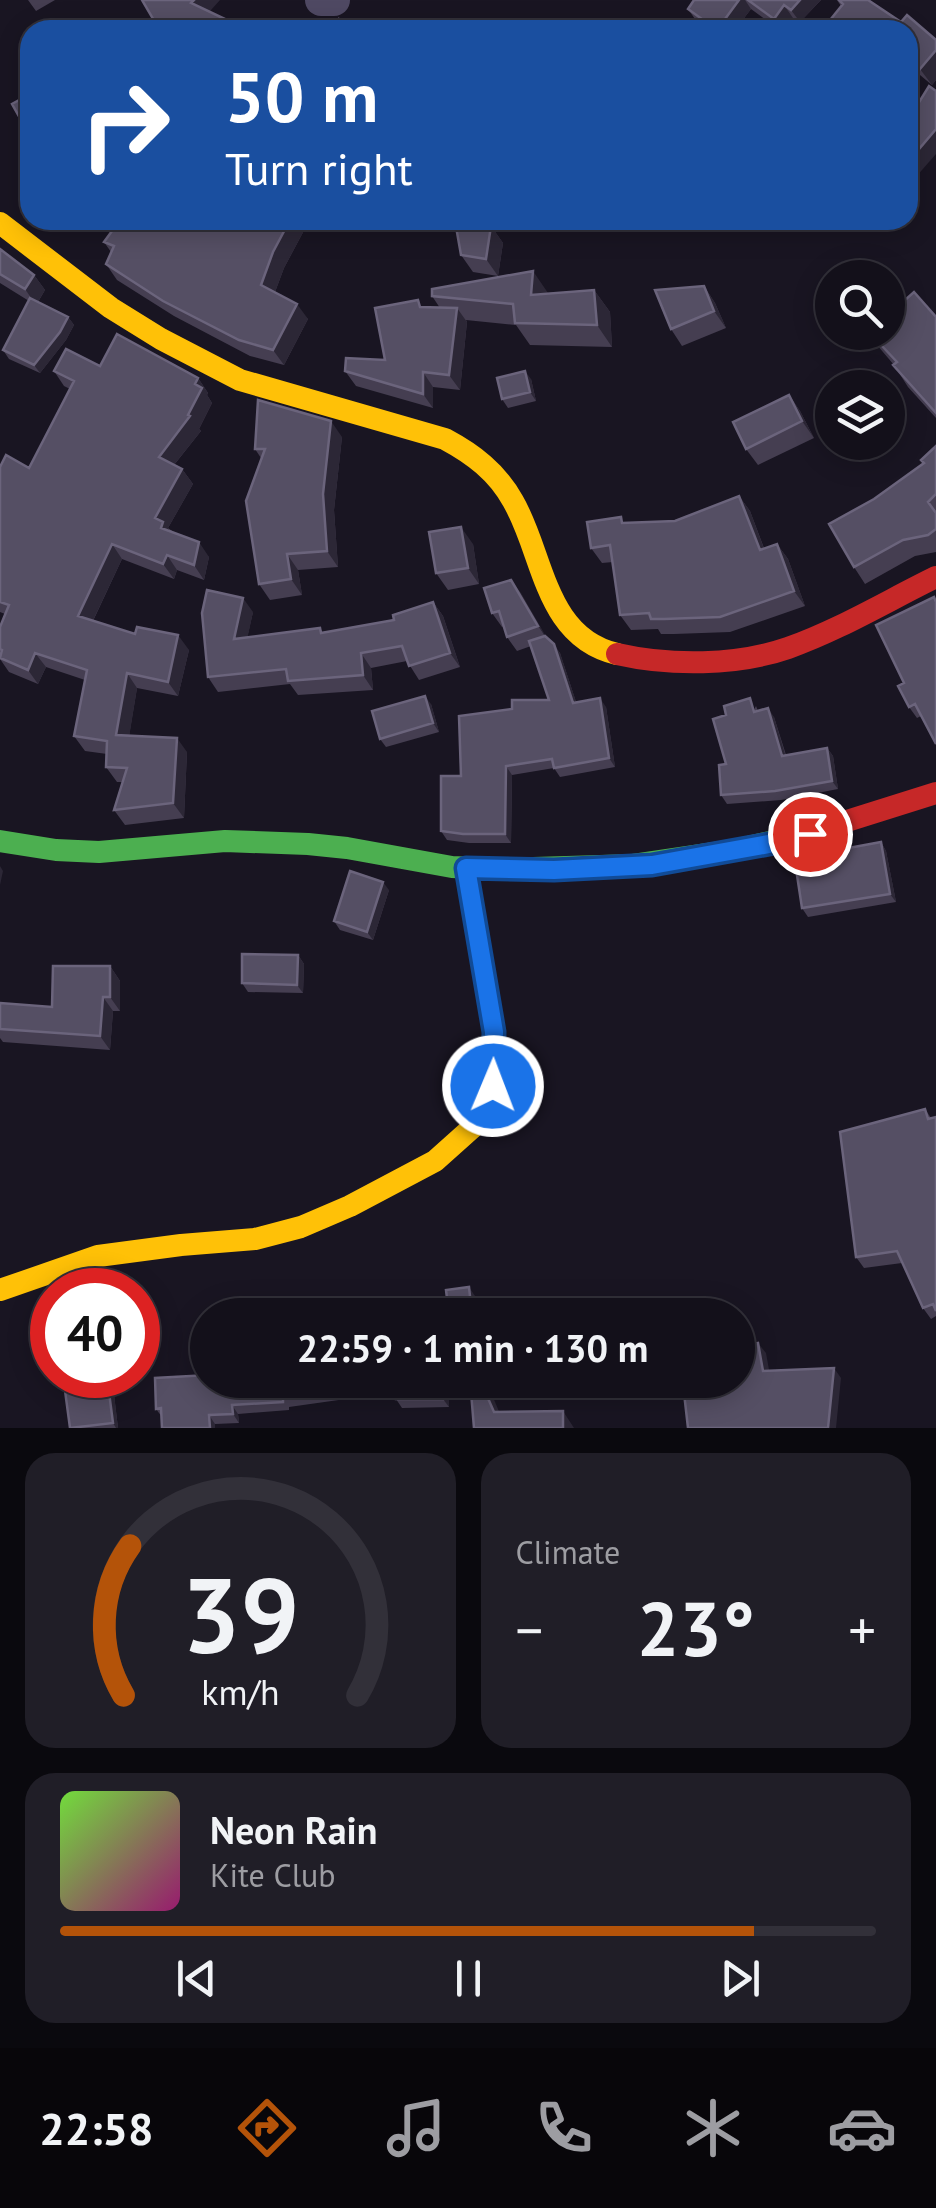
<!DOCTYPE html>
<html lang="en">
<head>
<meta charset="utf-8">
<style>
	body { margin:0; font-family:"PT Sans",sans-serif; background:#201e27; color:#f1f3f6; height:100vh; display:flex; flex-direction:column; font-size:38px; white-space:nowrap }
	* { box-sizing:border-box; margin:0 }
	p { font-size:32px; color:#9d9da2 }
	.icon { flex:none; width:55px; height:55px; fill:none; stroke:currentColor; stroke-width:2; stroke-linecap:round; stroke-linejoin:round }
	.map { position:relative; height:1428px; overflow:hidden }
	.panel { display:flex; flex-direction:column; gap:25px; padding:25px; background:#0a090e; flex:1 }
	.panel>* { flex:none }
	.banner { position:absolute; left:20px; top:20px; width:898px; height:210px; border-radius:30px; box-shadow:0 5px 25px #0003,0 0 0 2px #323039; background:#1a4fa0; color:#fff; overflow:hidden }
	.tools { position:absolute; left:815px; top:260px; display:grid; gap:20px }
	.tools a { display:grid; place-items:center; width:90px; height:90px; border-radius:50%; background:#13101a; box-shadow:0 5px 25px #0003,0 0 0 2px #323039; font-size:50px }
	.speed { position:absolute; left:30px; top:1268px; display:flex; gap:20px; font-size:50px; font-weight:700; text-align:center }
	.speed>* { display:grid; place-content:center; width:130px; height:130px; border-radius:50%; background:#13101a; box-shadow:0 5px 25px #0003,0 0 0 2px #323039; line-height:1 }
	.speed .limit { border:15px solid #d22; background:#fff; color:#111 }
	.pin { position:absolute; display:grid; place-items:center; width:85px; height:85px; color:#fff; margin:-42px; border:5px solid #fff; border-radius:50%; box-shadow:0 2px 10px #0007 }
	.me { position:absolute; width:110px; margin:-55px; rotate:1deg; stroke-linejoin:round; filter:drop-shadow(0 0 8px #0008) }
	.turn { display:flex; align-items:center; gap:35px; height:210px; padding:0 40px; font-size:45px }
	.turn .icon { width:130px; height:130px; stroke-width:2.5 }
	.turn b { display:block; font-size:70px; line-height:85px }
	.big { font-size:75px; font-weight:700; line-height:1.1 }
	.panel .tile { flex:1; display:flex; flex-direction:column; justify-content:center; gap:15px; min-width:0; padding:0 35px; border-radius:30px; background:#201e27 }
	.panel .dial { align-items:center; gap:0 }
	.dial svg { height:260px; overflow:visible; fill:none; stroke:#323039; stroke-width:7; stroke-linecap:round; text-anchor:middle }
	.dial text { fill:#f1f3f6; stroke:none }
	.song { display:flex; align-items:center; gap:30px }
	.cover { width:120px; height:120px; border-radius:15px; background:linear-gradient(135deg,hsl(100 70% 55%),hsl(320 70% 35%)) }
	.played { height:10px; border-radius:5px; background:linear-gradient(90deg,#b45309 85%,#323039 85%) }
	.keys { display:flex; justify-content:space-around; direction:ltr }
	.heat { display:flex; justify-content:space-between; align-items:center; font-size:55px; direction:ltr }
	.panel .tiles { flex:1; display:grid; gap:25px; grid-template-columns:1fr 1fr }
	.tile:last-child { grid-column:span 2 }
	.trip { position:absolute; left:190px; top:1298px; width:565px; height:100px; border-radius:50px; background:#13101a; box-shadow:0 5px 25px #0003,0 0 0 2px #323039; font-weight:700; line-height:100px; text-align:center }
	.tab-bar { display:flex; height:160px; justify-content:space-around; align-items:center; background:#08060a; color:#9d9da2 }
	.tab-bar .icon { width:70px; height:70px }
	.tab-bar .current { color:#b45309 }
	.tab-bar b { font-size:45px; color:#f1f3f6 }
	.map>svg:first-child { display:block }
	.lines { fill:none; stroke-linecap:round; stroke-linejoin:round }
	.street { stroke:#4f4963; stroke-width:32 }
	.fast { stroke:#4caf50; stroke-width:22 }
	.slow { stroke:#ffc107; stroke-width:22 }
	.jam { stroke:#c62828; stroke-width:22 }
	.wall { fill:#453e51 }
	.shaded-wall { fill:#2c2736 }
	.building { fill:#554f64; stroke:#6b647c; stroke-width:2.5 }
	.route-casing { stroke:#114b97; stroke-width:25 }
	.route { stroke:#1a73e8; stroke-width:18 }
</style>
</head>
<body>
<div class="map">
<svg width="936" height="1428" viewBox="0 0 936 1428">
	<rect width="100%" height="100%" fill="#191522"/>
	<g class="lines">
		<path class="street" d="M321 0H334"/>
		<path class="fast" d="M0 841 56 850 99 852 225 841 308 844 347 848 452 867 498 869 633 865 735 850 812 832
			M466 869 494 1032 493 1086 480 1121 473 1127"/>
		<path class="slow" d="M0 223 111 308 161 339 240 380 445 439C473 454 497 472 513 501 544 554 544 637 617 654
			M0 1290 98 1256 181 1245 255 1239 301 1227 350 1206 435 1161 473 1127"/>
		<path class="jam" d="M617 654C670 666 736 666 788 648 839 630 887 601 936 577
			M812 832 936 793"/>
	</g>
	<path class="wall" d="M28 0H55L36 11Z
		M694 0H821L800 22 793 18 785 30H780L751 9 735 30H708L697 22 688 9Z
		M837 0H868L901 22 936 40V80L932 85 908 65V30L841 6Z
		M120 220H306L308 223 284 268 275 292 308 319 284 365 250 356 174 316 117 280 106 264 111 252 104 242Z
		M491 226 503 243 498 276 473 272 461 255Z
		M0 249 34 275 45 290 38 302 68 317 74 325 66 340 40 373 9 359 3 350 29 301 0 283Z
		M704 286 715 303 726 328 682 346 671 329Z
		M594 290 610 312 612 347 530 345 516 325 466 320 467 322 460 390 433 387V408L356 386 345 371 385 360 424 307 440 308 432 296 548 293Z
		M894 310 936 317V418L908 387 894 365 866 332H888Z
		M100 366 198 378 208 393 207 395 212 403 199 429 201 431 174 465 182 469 193 484 168 528 209 557 204 580 177 570 174 579 122 559 93 621 189 650 178 696 137 688 129 736 187 752 184 818 125 825 114 810 122 782H117L106 767 107 754 85 751 74 736 85 680 46 667 38 684 9 672 0 659V627L5 614 0 612V467L29 468 70 389 64 386 54 371Z
		M531 379 536 401 508 408 502 399Z
		M789 395 800 411 814 438 758 465 746 449Z
		M342 437 334 510 338 567 298 570 302 595 270 600 259 584 261 458 255 449Z
		M936 446V552L915 556 865 584 854 567 874 499 923 464Z
		M739 496 750 511 764 548 777 544 788 559 805 606 730 632 674 634H661L658 629 631 630 620 615 613 562 602 563 591 548 626 523 675 521Z
		M473 544 479 584 448 590 436 573Z
		M511 580 545 636 560 653 576 702 606 707 615 767 560 777 554 768 512 775 511 843H469L447 840 441 831 461 776 512 709 549 700 531 646 517 651 507 637 504 626 502 627 492 613Z
		M433 602 443 616 460 667 419 680 407 661 371 668 373 690 298 695 290 684 218 692 208 677 253 612 247 638 320 628 323 633 394 620Z
		M904 683 921 716 917 718 909 707Z
		M431 704 439 732 386 747 380 739Z
		M756 706 758 711 774 717 786 755 827 748 833 756 838 789 781 800 727 804 721 795 726 764Z
		M881 842 886 851 896 902 808 917 802 908 844 853Z
		M389 890 373 940 340 930 334 921Z
		M298 955 304 964 303 993 248 992 242 983Z
		M110 966 120 981V1011H113L110 1050 3 1042 0 1038V1003L52 1007Z
		M925 1109 931 1118 936 1117V1316L931 1319 923 1308 902 1263 864 1268 856 1257Z
		M107 1377 113 1386 118 1428H70Z
		M208 1380H358L360 1397 289 1407V1410L238 1414 239 1423 215 1424V1428H162V1417L156 1409Z
		M449 1380V1407L402 1408 396 1399Z
		M557 1380H597V1392H565Z"/>
	<path class="shaded-wall" d="M194 0H220L203 19 191 3Z
		M739 0H745L751 9 735 30H717Z
		M800 0H821L800 22 791 10Z
		M784 5 793 18 785 30H782L774 19Z
		M936 50V80L932 85 920 69Z
		M936 129V154L915 178 908 168V162Z
		M290 220H306L308 223 284 268 272 300 261 285 273 252Z
		M491 226 503 243 498 276 486 259Z
		M533 271 548 293 531 295Z
		M34 275 45 290 36 305 25 289Z
		M704 286 715 303 726 328 714 311Z
		M594 290 610 312 612 347 597 325Z
		M297 304 308 319 284 365 273 350Z
		M457 308 467 322 460 390 449 375Z
		M68 317 74 325 66 340 40 373 34 365Z
		M525 371 531 379 536 401 530 392Z
		M423 372 433 387V408L423 394Z
		M198 378 208 393 207 395 212 403 199 429 201 431 169 471 159 457 188 415 195 384Z
		M789 395 800 411 814 438 802 421Z
		M331 421 342 437 334 510 338 567 327 551 323 494Z
		M182 469 193 484 168 528 174 536 172 542 155 518Z
		M739 496 750 511 770 565 760 550Z
		M461 527 473 544 479 584 468 568Z
		M199 542 209 557 204 580 194 565Z
		M112 544 122 559 88 631 78 616Z
		M777 544 788 559 805 606 794 591Z
		M287 554 298 570 302 595 291 579Z
		M167 555 177 570 174 579 163 564Z
		M511 580 521 593 548 640 538 626Z
		M243 598 253 612 244 654 234 639Z
		M433 602 443 616 460 667 450 653Z
		M178 635 189 650 178 696 168 682Z
		M554 644 560 653 579 711 573 703Z
		M35 653 46 667 38 684 28 670Z
		M361 653 371 668 373 690 363 675Z
		M127 673 137 688 127 750 116 735Z
		M425 696 431 704 439 732 433 723Z
		M600 698 606 707 615 767 609 758Z
		M768 708 774 717 788 764 782 756Z
		M177 738 187 752 184 818 173 803Z
		M827 748 833 756 838 789 832 781Z
		M506 766 512 775 511 843 505 834Z
		M881 842 886 851 896 902 890 894Z
		M0 866 3 871 0 885Z
		M383 882 389 890 373 940 367 932Z
		M298 955 304 964 303 993 297 985Z
		M110 966 120 981V1011L110 997Z
		M103 997 113 1011 110 1050 100 1036Z
		M469 1287 475 1296 477 1315H472Z
		M758 1343 766 1353 771 1381 763 1371Z
		M834 1368 841 1378 836 1428H828Z
		M107 1377 113 1386 118 1428H116L113 1423Z
		M353 1380H358L360 1397 354 1388Z
		M443 1380H449V1407L443 1399Z
		M480 1380H484L487 1383 506 1428 494 1412Z
		M588 1380H597V1392Z
		M232 1405 238 1414 239 1423 233 1414Z
		M563 1411 574 1428H563Z
		M209 1415 215 1424V1428H210Z"/>
	<path class="building" d="M142 0H194L191 3 248 30H157L159 29Z
		M694 0H739L717 30 688 9Z
		M748 0H800L791 10 784 5 774 19Z
		M839 0H868L901 22 907 15 936 40V50L920 69 908 58V30H822L843 4Z
		M339 19 360 30H333Z
		M929 86 936 91V129L908 162V120Z
		M30 94V136L12 104Z
		M120 220H290L273 252 261 285 297 304 273 350 239 340 163 301 106 264 114 246 104 242Z
		M455 221 491 226 486 259 461 255Z
		M0 249 34 275 25 289 0 274Z
		M533 271 531 295 594 290 597 325 515 323 513 304 432 296V289Z
		M704 286 714 311 671 329 655 290Z
		M914 292 936 317V413L893 365 897 362 869 332H888V303L894 310Z
		M30 298 68 317 60 332 34 365 3 350Z
		M418 300 420 307 457 308 449 375 423 372V394L345 371 346 358 385 360 375 308Z
		M117 334 198 378 195 384 202 388 188 415 190 416 159 457 182 469 155 518 163 522 161 528 199 542 194 565 167 555 163 564 112 544 78 616 135 634 137 627 178 635 168 682 127 673 116 735 177 738 173 803 114 810 127 768 106 767 107 741 74 736 87 670 35 653 28 670 0 658 2 650 0 649V627L9 605 0 602V467L6 455 29 468 74 381 54 371 66 349 100 366Z
		M525 371 530 392 502 399 497 378Z
		M789 395 802 421 746 449 733 422Z
		M258 400 331 421 323 494 327 551 287 554 291 579 259 584 246 501 265 449H255Z
		M936 446V494L928 502 936 513V529L928 535 903 540 854 567 829 524 874 499 924 463 921 460Z
		M739 496 760 550 777 544 794 591 720 617 664 619H651L649 613 620 615 610 545 591 548 587 522 621 517 622 523 675 521Z
		M461 527 468 568 436 573 429 532Z
		M511 580 538 626 507 637 499 611 492 613 484 588Z
		M207 590 243 598 234 639 320 628 321 633 394 620 393 615 433 602 450 653 409 666 402 646 361 653 363 675 288 681 286 669 208 677 202 613Z
		M934 597 936 602V744L915 704 909 707 898 686 904 683 876 625Z
		M545 636 554 644 573 703 600 698 609 758 554 768 552 759 506 766 505 834H463L441 831V776H461L459 716 512 709V700H549L529 641Z
		M425 696 433 723 380 739 372 711Z
		M750 698 754 712 768 708 782 756 827 748 832 781 775 791 721 795 719 765 726 764 713 719 726 715 724 706Z
		M881 842 890 894 802 908 795 862 844 853 843 849Z
		M350 871 383 882 367 932 334 921Z
		M242 954 298 955 297 985 242 983Z
		M53 966H110V997H103L100 1036 0 1029V1003L52 1007Z
		M925 1109 928 1119 936 1117V1311L933 1304 923 1308 897 1251 856 1257 840 1132Z
		M469 1287 472 1315H449L446 1290Z
		M554 1305H586V1315H554Z
		M758 1343 763 1371 834 1368 828 1428H688L683 1384 719 1380H738V1347Z
		M208 1375V1380H353L354 1388 283 1399V1402L232 1405 233 1414 209 1415 210 1428H162L161 1408 156 1409 155 1378Z
		M107 1377 113 1423 70 1428 64 1383Z
		M396 1380H443V1399H396Z
		M470 1380H480L494 1412 563 1411V1428H474Z"/>
	<g class="lines">
		<defs>
			<path id="route" d="M493 1086 494 1032 466 868 554 870 652 865 780 842 810 834"/>
		</defs>
		<use href="#route" class="route-casing"/>
		<use href="#route" class="route"/>
	</g>
</svg>
<div class="tools">
<a><svg class="icon" aria-label="search" viewBox="0 0 24 24"><circle cx="10" cy="10" r="6"/><path d="M15 15l6 6"/></svg></a>
<a><svg class="icon" aria-label="layers" viewBox="0 0 24 24"><path d="M12 4l9 5-9 5-9-5zM3 14l9 5 9-5"/></svg></a>
</div>
<div class="speed"><div class="limit">40</div></div>
<div class="pin" style="left:810px;top:834px;background:#d93025"><svg class="icon" aria-label="arrive" viewBox="0 0 24 24"><path d="M6 21V4h12l-3 4 3 4H6"/></svg></div>
<svg class="me" style="left:493px;top:1086px" viewBox="-20 -20 40 40"><circle r="17" fill="#1a73e8" stroke="#fff" stroke-width="3"/><path d="M0-11L8 9 0 5-8 9z" fill="#fff"/></svg>
<div class="trip">22:59 · 1 min · 130 m</div>
<div class="banner">
<div class="turn"><svg class="icon" aria-label="right" viewBox="0 0 24 24"><path d="M7 20v-9h11M14 6l5 5-5 5"/></svg><div><b>50 m</b>Turn right</div></div>
</div>
</div>
<section class="panel">
<div class="tiles">
<div class="tile dial"><svg viewBox="0 0 100 80">
<path d="M14 69A42 42 0 1 1 86 69"/>
<path d="M14 69A42 42 0 0 1 16 23" stroke="#b45309"/>
<text x="50" y="56" font-size="32" font-weight="700">39</text>
<text x="50" y="72" font-size="11">km/h</text>
</svg></div>
<div class="tile"><p>Climate</p>
<div class="heat"><a>−</a><b class="big">23°</b><a>+</a></div>
</div>
<div class="tile">
<div class="song"><i class="cover"></i><div><b>Neon Rain</b><p>Kite Club</p></div></div>
<div class="played"></div>
<div class="keys"><svg class="icon" aria-label="previous" viewBox="0 0 24 24"><path d="M18 5L8 12l10 7zM5 5v14"/></svg><svg class="icon" aria-label="pause" viewBox="0 0 24 24"><path d="M8 5v14M16 5v14"/></svg><svg class="icon" aria-label="next" viewBox="0 0 24 24"><path d="M6 5l10 7-10 7zM19 5v14"/></svg></div>
</div>
</div>
</section>
<nav class="tab-bar">
<b>22:58</b>
<svg class="icon current" aria-label="directions" viewBox="0 0 24 24"><path d="M12 3l9 9-9 9-9-9zM9 14v-3h6M13 9l2 2-2 2"/></svg>
<svg class="icon" aria-label="music" viewBox="0 0 24 24"><path d="M9 18V5l10-2v13"/><circle cx="6" cy="18" r="3"/><circle cx="16" cy="16" r="3"/></svg>
<svg class="icon" aria-label="phone" viewBox="0 0 24 24"><path d="M5 4h4l2 5-3 2q2 4 5 5l2-3 5 2v4C11 20 4 13 5 4z"/></svg>
<svg class="icon" aria-label="climate" viewBox="0 0 24 24"><path d="M12 3v18M4 7l16 10M4 17L20 7"/></svg>
<svg class="icon" aria-label="car" viewBox="0 0 24 24"><path d="M5 17H2v-5l4-1 3-4h7l3 4 3 1v5h-3M9 17h6M6 11h13"/><circle cx="7" cy="17" r="2"/><circle cx="17" cy="17" r="2"/></svg>
</nav>
</body>
</html>
